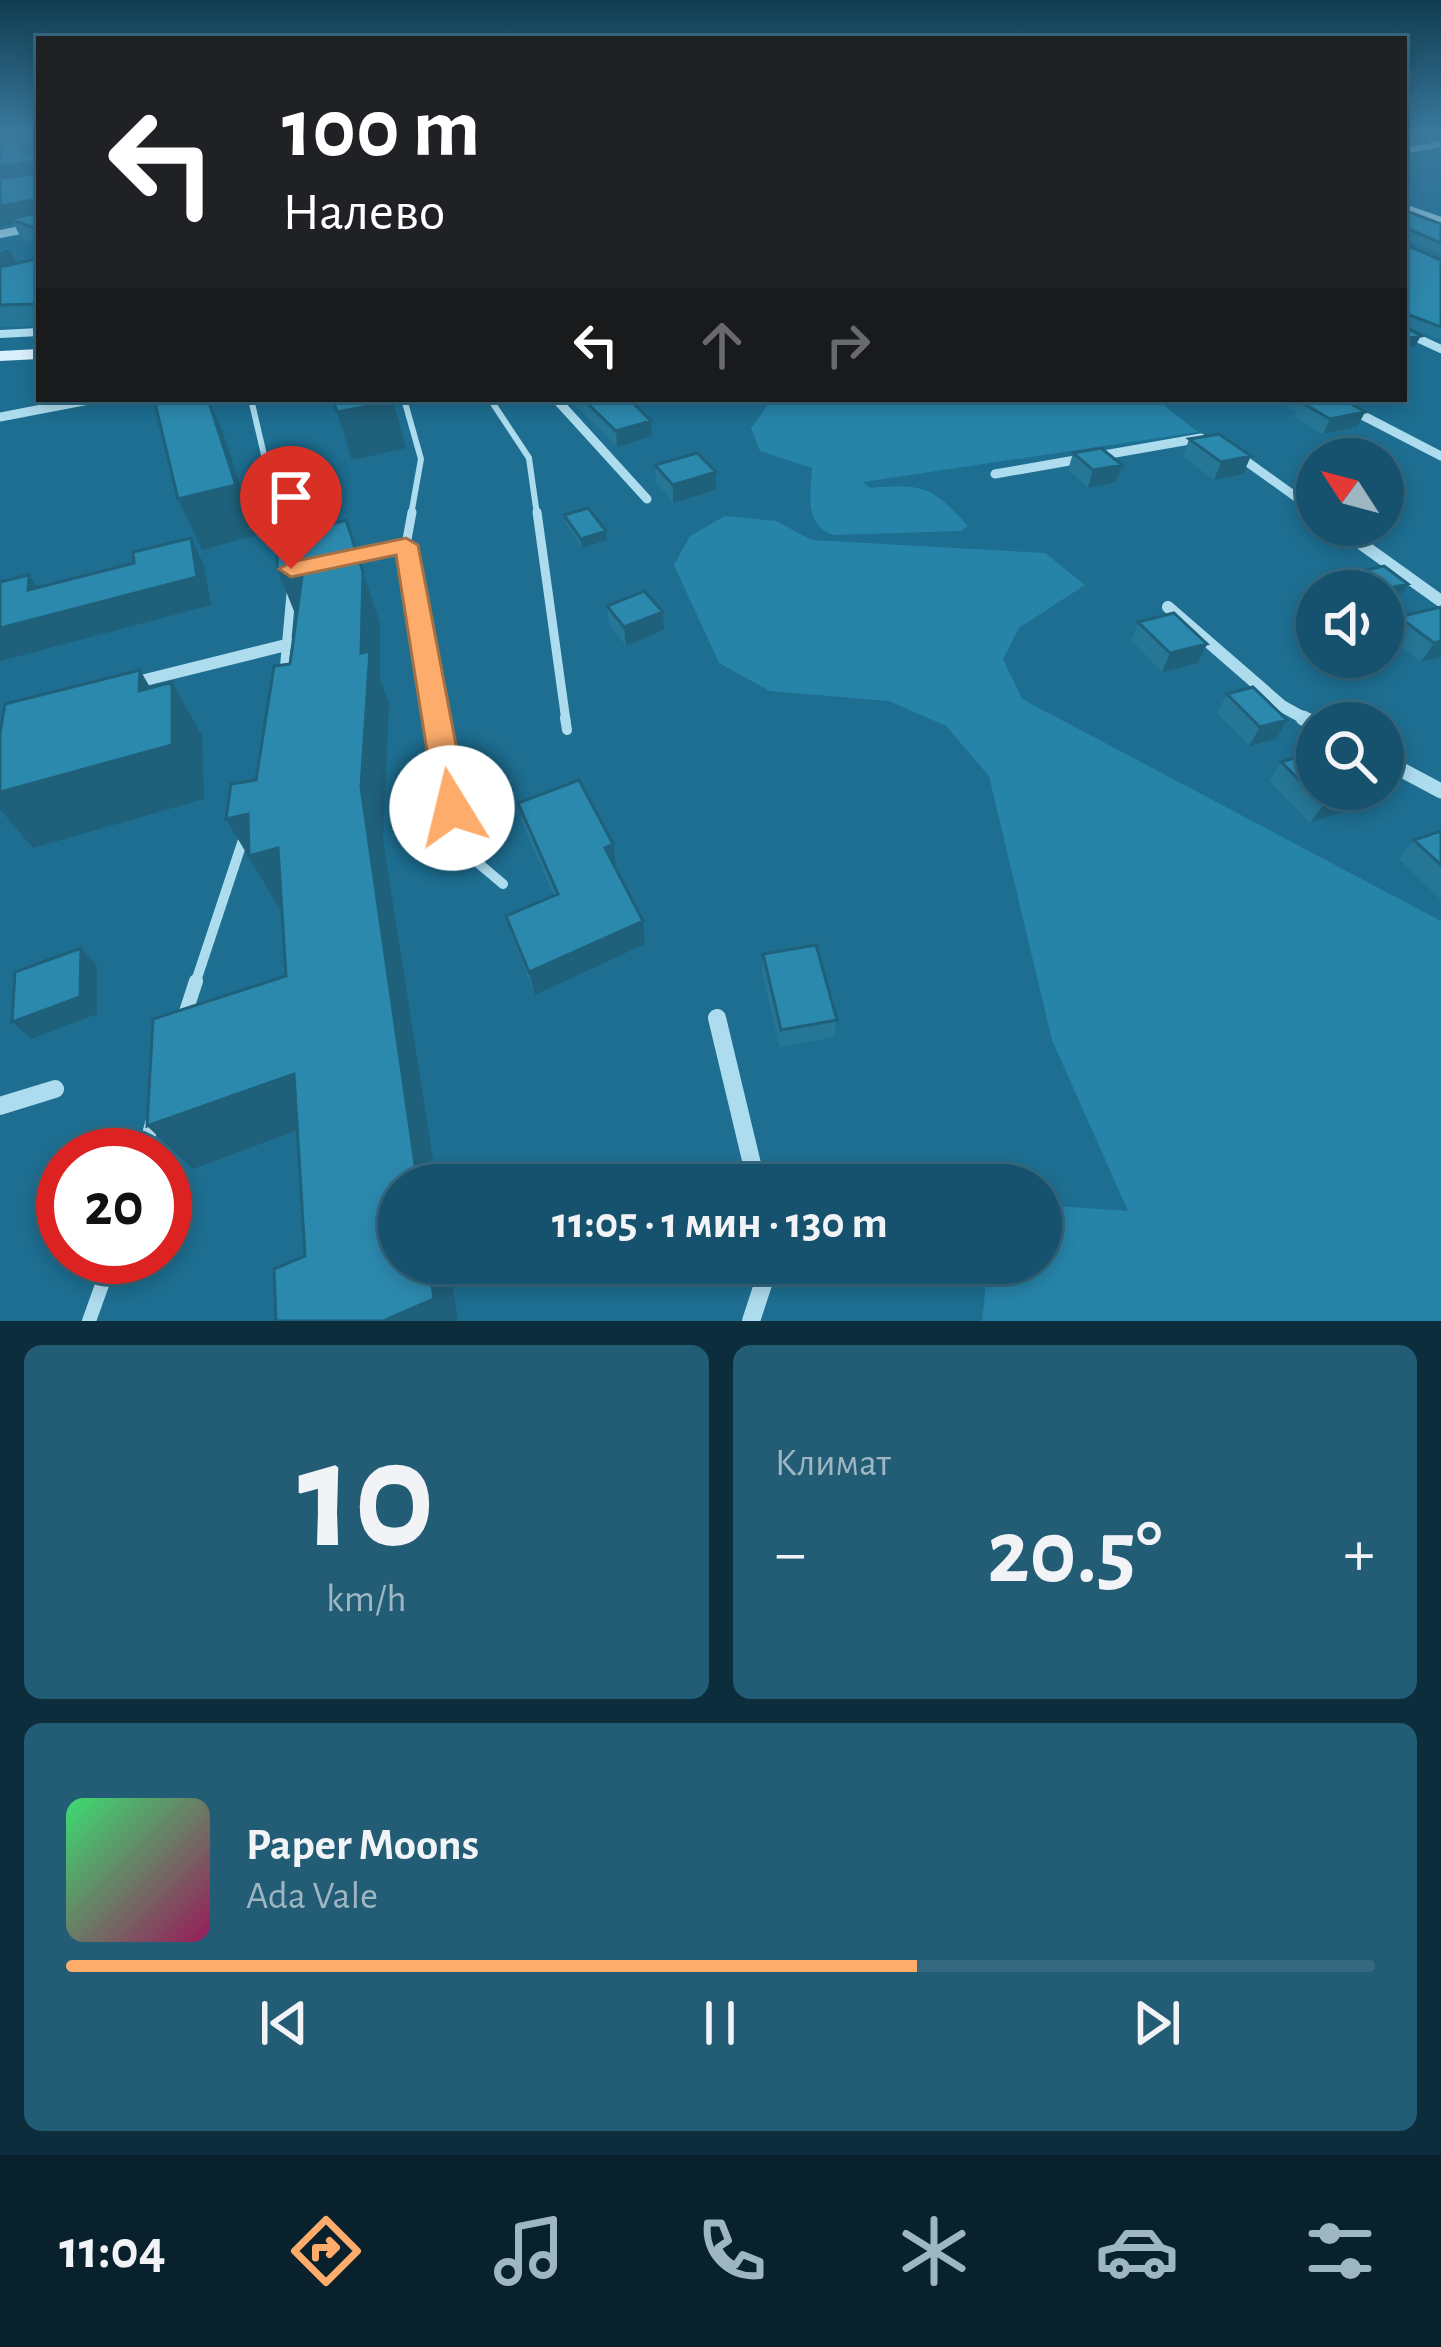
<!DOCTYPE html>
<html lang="ru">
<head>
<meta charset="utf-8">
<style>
	body { margin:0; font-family:"Alegreya Sans",sans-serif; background:#235c75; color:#f1f3f6; height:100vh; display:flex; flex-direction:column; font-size:45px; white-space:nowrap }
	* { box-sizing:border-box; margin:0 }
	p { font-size:39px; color:#9eb6c2 }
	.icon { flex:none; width:66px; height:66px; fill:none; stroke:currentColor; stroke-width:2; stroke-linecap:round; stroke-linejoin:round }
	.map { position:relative; height:1321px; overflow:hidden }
	.sheet { display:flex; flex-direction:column; gap:24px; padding:24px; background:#0c2d3c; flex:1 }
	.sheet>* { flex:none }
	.hud { position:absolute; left:36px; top:36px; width:1371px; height:366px; border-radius:0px; box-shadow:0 6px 18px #0003,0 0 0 3px #356980; background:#202124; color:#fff; overflow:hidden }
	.needle { width:78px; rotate:306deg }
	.tools { position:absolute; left:1296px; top:438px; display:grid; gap:24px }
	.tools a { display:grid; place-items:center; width:108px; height:108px; border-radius:50%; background:#16526d; box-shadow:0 6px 18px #0003,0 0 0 3px #356980; font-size:60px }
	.speed { position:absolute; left:36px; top:1128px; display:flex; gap:24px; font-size:60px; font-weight:700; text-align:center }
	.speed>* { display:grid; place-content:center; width:156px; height:156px; border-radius:50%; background:#16526d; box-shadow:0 6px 18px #0003,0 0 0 3px #356980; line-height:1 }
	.speed .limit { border:18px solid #d22; background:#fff; color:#111 }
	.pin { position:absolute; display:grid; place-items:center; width:102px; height:102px; color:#fff; margin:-123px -51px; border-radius:50% 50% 50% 0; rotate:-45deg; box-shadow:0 0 12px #0007 }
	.pin .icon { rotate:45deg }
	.me { position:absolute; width:132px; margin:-66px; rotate:351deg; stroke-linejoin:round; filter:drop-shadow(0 0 9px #0008) }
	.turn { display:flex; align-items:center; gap:42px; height:252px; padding:0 48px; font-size:54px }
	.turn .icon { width:156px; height:156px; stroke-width:2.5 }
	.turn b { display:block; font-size:84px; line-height:102px }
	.lanes { display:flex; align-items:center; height:114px; padding:0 48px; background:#0003; justify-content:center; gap:60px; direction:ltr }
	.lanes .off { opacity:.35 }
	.big { font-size:90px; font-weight:700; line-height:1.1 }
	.sheet .card { flex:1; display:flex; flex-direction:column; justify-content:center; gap:18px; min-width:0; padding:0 42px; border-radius:18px; background:#235c75 }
	.sheet .dial { align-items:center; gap:0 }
	.dial b { font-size:156px; line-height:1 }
	.song { display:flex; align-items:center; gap:36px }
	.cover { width:144px; height:144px; border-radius:18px; background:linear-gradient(135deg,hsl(140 70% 55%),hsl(330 70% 35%)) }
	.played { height:12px; border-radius:6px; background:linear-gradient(90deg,#fdac6b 65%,#356980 65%) }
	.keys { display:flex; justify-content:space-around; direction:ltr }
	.heat { display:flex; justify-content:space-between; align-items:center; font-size:66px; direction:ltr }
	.sheet .tiles { flex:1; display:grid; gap:24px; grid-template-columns:1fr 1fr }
	.card:last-child { grid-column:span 2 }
	.trip { position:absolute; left:378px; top:1164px; width:684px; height:120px; border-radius:60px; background:#16526d; box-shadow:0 6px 18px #0003,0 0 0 3px #356980; font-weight:700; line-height:120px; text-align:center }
	.tab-bar { display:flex; height:192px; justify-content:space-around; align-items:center; background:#09212c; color:#9eb6c2 }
	.tab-bar .icon { width:84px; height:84px }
	.tab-bar .selected { color:#fdac6b }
	.tab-bar b { font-size:54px; color:#f1f3f6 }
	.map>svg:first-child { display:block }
	.green { fill:#2684a9 }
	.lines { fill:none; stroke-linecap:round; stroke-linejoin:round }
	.lane-far3 { stroke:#addcee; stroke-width:6 }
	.lane-far2 { stroke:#addcee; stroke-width:9 }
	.lane-far1 { stroke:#addcee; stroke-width:10 }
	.lane { stroke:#addcee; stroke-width:14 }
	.street-far5 { stroke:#addcee; stroke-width:6 }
	.street-far4 { stroke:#addcee; stroke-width:8 }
	.street-far3 { stroke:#addcee; stroke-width:9 }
	.street-far2 { stroke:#addcee; stroke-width:12 }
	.street-far1 { stroke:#addcee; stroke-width:15 }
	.street { stroke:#addcee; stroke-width:18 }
	.secondary { fill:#daf0fa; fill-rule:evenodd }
	.wall { fill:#267696 }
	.shaded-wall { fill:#1f607a }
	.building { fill:#2c89ae; stroke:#1f607a; stroke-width:3 }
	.route { fill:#fdac6b; stroke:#a47046; stroke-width:3 }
</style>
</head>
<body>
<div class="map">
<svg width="1441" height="1321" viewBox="0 0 1441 1321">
	<rect width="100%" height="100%" fill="#1d6e91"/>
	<path class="green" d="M772 399H1156L1198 432 863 482 870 488C923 484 932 486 968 526L961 531 833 535C803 523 811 495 812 468L760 451 751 428Z
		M725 516 776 521 812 540 1045 553 1085 585 1019 628 1003 659 1022 699 1441 921V1321H982L988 1263H1041V1205L1128 1211 1052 1040 989 776 946 726 889 701 770 691 719 663 674 565 690 536Z"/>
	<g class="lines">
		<path class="lane-far3" d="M251 399 278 515
			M404 399 421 459 411 515
			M490 399 529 458 537 515"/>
		<path class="lane-far2" d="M278 512 286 548
			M412 512 406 545 436 721
			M537 512 566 721
			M349 557 406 545
			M284 672 291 594"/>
		<path class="lane-far1" d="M436 718 458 846 503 884
			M565 718 567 730
			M195 984 245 834"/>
		<path class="lane" d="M184 1018 196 981
			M143 1155 153 1120
			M89 1321 112 1257"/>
		<path class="street-far5" d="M1404 207 1441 220
			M16 231 39 226"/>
		<path class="street-far4" d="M0 234 31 228
			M1404 332 1441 349
			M0 334 39 332"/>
		<path class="street-far3" d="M556 399 647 499
			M1331 399 1441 456
			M0 417 94 399
			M1239 456 1317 512
			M995 474 1201 438"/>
		<path class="street-far2" d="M1335 525 1441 601
			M1168 607 1282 706 1309 721
			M129 684 290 644"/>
		<path class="street-far1" d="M1303 718 1317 725
			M1383 760 1441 791"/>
		<path class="street" d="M717 1018 757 1185
			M0 1106 55 1089
			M751 1321 770 1263"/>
		<path class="secondary" d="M1441 141V147L1404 154V148Z
			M39 349V359L0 361V351Z"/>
	</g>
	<path class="wall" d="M39 151V246L21 238 14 224 0 226 23 153Z
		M1404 210 1441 224V254L1406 239 1404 240Z
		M1404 244 1441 260V340L1404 325Z
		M39 246V326L0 327V250L9 249 17 263 32 260 37 253Z
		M569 399H629L651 421 652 436 617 447Z
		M1275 399H1343L1365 412 1357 427 1323 434 1294 417 1296 412Z
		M1189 439 1243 474 1214 480 1183 457Z
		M1073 453 1122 465 1116 482 1088 488 1068 470Z
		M655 465 716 472V490L673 503 656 482Z
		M564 515 606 531 607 540 582 548 566 524Z
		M1357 572 1402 593 1364 591 1351 582Z
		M607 606 664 630 626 646 609 624Z
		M1441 607V657L1421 662 1387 636 1399 617Z
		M1138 622 1207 644 1198 663 1162 672 1131 640Z
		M1227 694 1276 739 1249 746 1217 713Z
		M1281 762 1343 812 1310 823 1269 781Z
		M518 803 615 869 643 921 645 944 535 995 513 939 506 916 554 896 524 827Z
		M1441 831V900L1399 859 1414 840Z
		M763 954 837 1020 834 1037 780 1047 762 972Z
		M810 1263H870L865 1275 814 1283Z"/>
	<path class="shaded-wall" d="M31 162 39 179 0 185V166Z
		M33 200 39 212 11 219 14 224 0 226V206Z
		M9 249 20 269 0 276V252Z
		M1421 336 1415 346 1404 348V339Z
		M208 399 221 427 257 535 202 550 178 499Z
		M393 401 406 448 352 460 337 412Z
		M1365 412 1357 427 1323 434 1330 419Z
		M651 421 652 436 617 447 616 431Z
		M1251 456 1243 474 1214 480 1221 462Z
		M1122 465 1116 482 1088 488 1093 470Z
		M716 472V490L673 503V485Z
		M346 520 380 624V679L389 704 383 840 437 1185H418L361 787V653Z
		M606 531 607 540 582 548 581 539Z
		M191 538 204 565 211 605 0 661V628L28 590 29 575 46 602Z
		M304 562 298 621 277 569Z
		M1408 584 1402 593 1383 598V591H1381Z
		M663 612 664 630 626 646 624 627Z
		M1441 641V657L1421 662 1434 643Z
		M1207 644 1198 663 1162 672 1170 653Z
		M140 670 171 723 139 691Z
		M172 682 202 736 204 799 33 848 0 809V792Z
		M1287 720 1276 739 1249 746 1260 727Z
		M1357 794 1343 812 1310 823 1324 804Z
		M248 814 278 848 307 900 279 908 226 819Z
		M613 844 616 868 605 848Z
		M643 921 645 944 535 995 529 972Z
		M81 948 97 966V1014L31 1039 12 1022Z
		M294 1074 327 1119 193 1169 147 1126Z
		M429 1263H449L458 1321H383Z"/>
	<path class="building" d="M0 132H6L23 153 39 151V230L11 219 34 213 37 206 33 200 0 206V178L31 174 37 168 31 162 0 166Z
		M1404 210 1441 224V243L1411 230 1404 234Z
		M1404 244 1441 260V327L1407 314 1404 321Z
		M39 246V304L0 305V267L32 260 37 253 35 247Z
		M1404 326 1421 336 1404 339Z
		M154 399H208L236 485 178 499Z
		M333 399H393V401L337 412Z
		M583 399H629L651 421 616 431Z
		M1306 399H1343L1365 412 1330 419 1301 402 1308 400Z
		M1219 434 1251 456 1221 462 1189 439Z
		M1101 448 1122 465 1093 470 1073 453Z
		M697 453 716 472 673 485 655 465Z
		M588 508 606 531 581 539 564 515Z
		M346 520 363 572 361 653 370 651 361 787 418 1185H399V1263H429L434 1299 383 1321H276L274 1269 305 1256 294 1074 147 1126 153 1019 286 976 278 848 249 856 248 814 226 819 231 784 256 780 274 666 290 664 304 562 277 569 278 539Z
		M191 538 197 577 0 628V582L29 575 28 590 134 563 133 552Z
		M1384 566 1408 584 1381 590 1357 572Z
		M644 591 663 612 624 627 607 606Z
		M1441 607V641L1434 643 1399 617Z
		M1174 613 1207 644 1170 653 1138 622Z
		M140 670 139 691 172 682V745L0 792V733L5 704Z
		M1253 687 1287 720 1260 727 1227 694Z
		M1313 752 1317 756V789H1352L1357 794 1324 804 1281 762Z
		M579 780 613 844 605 848 643 921 529 972 506 916 558 894 518 803Z
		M1441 831V865L1414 840Z
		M816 945 837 1020 781 1030 763 954Z
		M81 948 80 997 12 1022 15 972Z
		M816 1263H868L817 1271Z"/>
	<linearGradient id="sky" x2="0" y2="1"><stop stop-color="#103c50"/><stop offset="0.42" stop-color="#3a799d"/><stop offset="1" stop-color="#3a799d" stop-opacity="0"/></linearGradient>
	<rect width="1441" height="317" fill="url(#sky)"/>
	<path class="route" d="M406 538 418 545 468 808 463 817 452 820 441 817 436 808 396 555 291 577 279 569 291 562Z"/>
</svg>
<div class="tools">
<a><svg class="needle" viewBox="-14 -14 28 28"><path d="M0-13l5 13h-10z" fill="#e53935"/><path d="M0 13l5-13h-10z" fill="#9eb6c2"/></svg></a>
<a><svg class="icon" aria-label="sound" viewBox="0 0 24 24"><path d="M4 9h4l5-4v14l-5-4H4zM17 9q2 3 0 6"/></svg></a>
<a><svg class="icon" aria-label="search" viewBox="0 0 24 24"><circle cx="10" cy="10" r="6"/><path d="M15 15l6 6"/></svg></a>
</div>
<div class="speed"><div class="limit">20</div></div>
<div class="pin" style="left:291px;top:569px;background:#d93025"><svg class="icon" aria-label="arrive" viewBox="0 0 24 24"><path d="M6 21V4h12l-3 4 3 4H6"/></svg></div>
<svg class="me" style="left:452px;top:808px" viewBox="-20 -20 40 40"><circle r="19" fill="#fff"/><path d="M0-13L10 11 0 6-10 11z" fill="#fdac6b"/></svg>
<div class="trip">11:05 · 1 мин · 130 m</div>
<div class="hud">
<div class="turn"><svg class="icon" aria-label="left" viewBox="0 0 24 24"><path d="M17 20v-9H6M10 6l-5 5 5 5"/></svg><div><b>100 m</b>Налево</div></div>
<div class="lanes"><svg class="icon" aria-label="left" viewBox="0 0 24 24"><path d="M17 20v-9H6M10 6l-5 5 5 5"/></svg><svg class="icon off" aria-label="ahead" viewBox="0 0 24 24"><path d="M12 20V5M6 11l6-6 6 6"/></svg><svg class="icon off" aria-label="right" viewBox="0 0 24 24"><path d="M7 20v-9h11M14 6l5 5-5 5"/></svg></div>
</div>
</div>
<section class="sheet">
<div class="tiles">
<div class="card dial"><b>10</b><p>km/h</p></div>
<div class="card"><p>Климат</p>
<div class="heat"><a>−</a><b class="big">20.5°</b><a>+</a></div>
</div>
<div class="card">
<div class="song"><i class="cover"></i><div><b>Paper Moons</b><p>Ada Vale</p></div></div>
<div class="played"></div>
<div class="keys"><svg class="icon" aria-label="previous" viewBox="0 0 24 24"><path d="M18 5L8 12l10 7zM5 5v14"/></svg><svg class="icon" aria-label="pause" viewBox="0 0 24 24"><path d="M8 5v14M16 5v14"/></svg><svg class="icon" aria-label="next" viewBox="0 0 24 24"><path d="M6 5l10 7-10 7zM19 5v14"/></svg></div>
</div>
</div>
</section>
<nav class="tab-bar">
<b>11:04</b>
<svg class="icon selected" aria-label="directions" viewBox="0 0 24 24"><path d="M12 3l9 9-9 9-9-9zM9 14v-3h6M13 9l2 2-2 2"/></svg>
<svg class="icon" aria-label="music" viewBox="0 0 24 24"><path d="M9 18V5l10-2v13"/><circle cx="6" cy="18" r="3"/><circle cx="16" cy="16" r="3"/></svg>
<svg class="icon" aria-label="phone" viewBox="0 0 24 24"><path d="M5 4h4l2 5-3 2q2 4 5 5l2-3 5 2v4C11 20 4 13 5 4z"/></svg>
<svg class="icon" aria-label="climate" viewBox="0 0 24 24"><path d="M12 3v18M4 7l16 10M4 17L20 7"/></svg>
<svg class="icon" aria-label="car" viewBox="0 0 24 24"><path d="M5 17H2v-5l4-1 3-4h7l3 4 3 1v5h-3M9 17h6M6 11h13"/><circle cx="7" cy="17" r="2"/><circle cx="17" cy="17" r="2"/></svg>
<svg class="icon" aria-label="filters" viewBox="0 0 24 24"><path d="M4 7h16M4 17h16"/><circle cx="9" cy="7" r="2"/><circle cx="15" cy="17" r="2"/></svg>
</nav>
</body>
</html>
